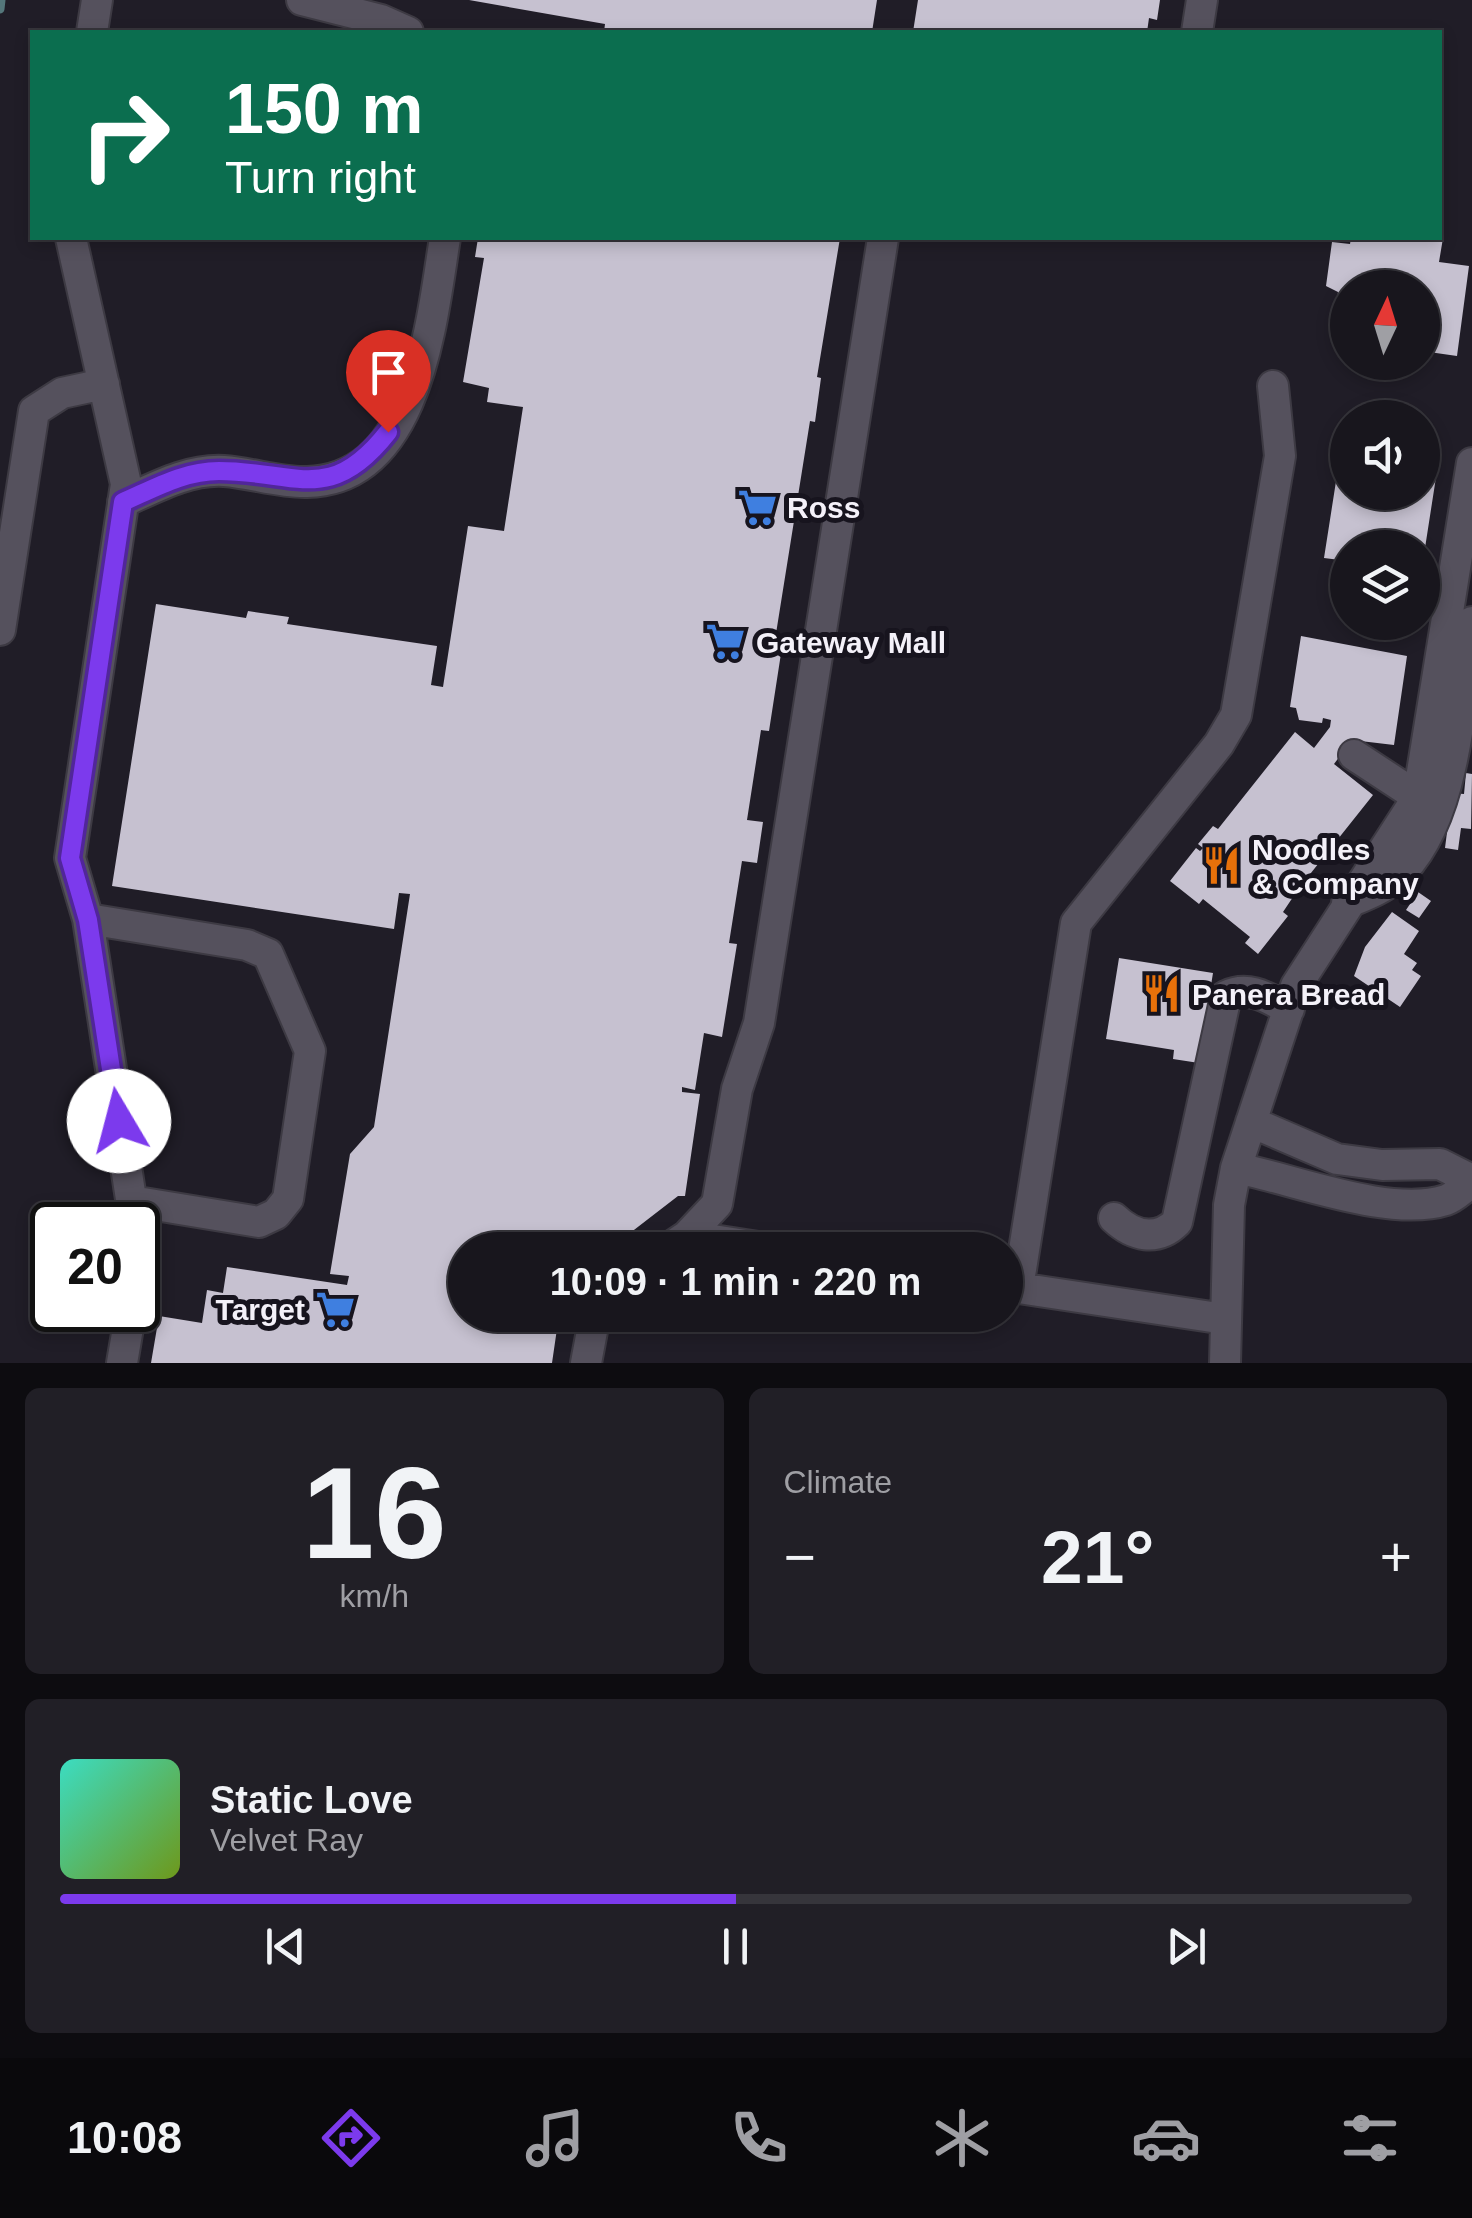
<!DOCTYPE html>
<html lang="en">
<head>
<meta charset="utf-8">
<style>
	body { margin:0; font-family:Arial,sans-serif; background:#211f26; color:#f1f3f6; height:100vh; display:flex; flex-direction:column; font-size:38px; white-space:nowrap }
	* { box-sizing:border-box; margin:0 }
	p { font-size:32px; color:#9f9fa4 }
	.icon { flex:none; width:55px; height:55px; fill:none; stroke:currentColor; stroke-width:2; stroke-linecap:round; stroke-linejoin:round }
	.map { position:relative; height:1363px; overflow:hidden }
	.side { display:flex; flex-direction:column; gap:25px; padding:25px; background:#0d0c10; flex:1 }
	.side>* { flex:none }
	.top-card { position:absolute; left:30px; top:30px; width:1412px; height:210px; border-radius:0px; box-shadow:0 5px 15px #0003,0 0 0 2px #36353b; background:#0b6e4f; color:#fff; overflow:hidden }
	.needle { width:65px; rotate:4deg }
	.buttons { position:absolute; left:1330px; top:270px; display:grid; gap:20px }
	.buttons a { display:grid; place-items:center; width:110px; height:110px; border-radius:50%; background:#18161d; box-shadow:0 5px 15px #0003,0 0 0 2px #36353b; font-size:50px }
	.speed { position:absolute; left:30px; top:1202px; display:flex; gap:20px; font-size:50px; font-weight:700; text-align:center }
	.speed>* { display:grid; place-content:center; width:130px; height:130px; border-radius:50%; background:#18161d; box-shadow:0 5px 15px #0003,0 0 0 2px #36353b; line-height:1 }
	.speed .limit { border:5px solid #111; border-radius:15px; background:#fff; color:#111 }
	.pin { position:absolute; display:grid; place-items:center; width:85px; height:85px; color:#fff; margin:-102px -42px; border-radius:50% 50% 50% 0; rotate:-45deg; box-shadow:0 0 10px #0007 }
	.pin .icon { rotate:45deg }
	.me { position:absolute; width:110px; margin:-55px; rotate:352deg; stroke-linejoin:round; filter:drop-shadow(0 0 8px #0008) }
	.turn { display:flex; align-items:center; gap:35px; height:210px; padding:0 30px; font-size:45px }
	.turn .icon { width:130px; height:130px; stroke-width:2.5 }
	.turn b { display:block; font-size:70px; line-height:85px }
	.big { font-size:75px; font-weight:800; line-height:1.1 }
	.side .widget { flex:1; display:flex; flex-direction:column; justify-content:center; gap:15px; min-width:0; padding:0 35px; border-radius:15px; background:#211f26 }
	.side .dial { align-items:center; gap:0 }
	.dial b { font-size:130px; line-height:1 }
	.song { display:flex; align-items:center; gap:30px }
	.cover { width:120px; height:120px; border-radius:15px; background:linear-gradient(135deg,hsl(170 70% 55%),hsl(80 70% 35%)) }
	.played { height:10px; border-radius:5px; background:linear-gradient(90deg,#7c3aed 50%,#36353b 50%) }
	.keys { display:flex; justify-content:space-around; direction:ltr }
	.heat { display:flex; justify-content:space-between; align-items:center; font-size:55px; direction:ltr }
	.side .tiles { flex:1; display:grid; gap:25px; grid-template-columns:1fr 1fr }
	.widget:last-child { grid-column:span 2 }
	.trip { position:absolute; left:448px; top:1232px; width:575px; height:100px; border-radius:50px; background:#18161d; box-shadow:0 5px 15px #0003,0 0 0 2px #36353b; font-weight:800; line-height:100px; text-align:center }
	.menu { display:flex; height:160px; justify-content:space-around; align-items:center; background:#0a090c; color:#9f9fa4 }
	.menu .icon { width:70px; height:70px }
	.menu .active { color:#7c3aed }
	.menu b { font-size:45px; color:#f1f3f6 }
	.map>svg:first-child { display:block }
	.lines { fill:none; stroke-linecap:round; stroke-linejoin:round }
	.stream { stroke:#54767a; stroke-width:9 }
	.building { fill:#c6c1d0 }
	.minor-casing { stroke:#3d3a43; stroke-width:34 }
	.minor { stroke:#55515d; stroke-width:30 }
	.route-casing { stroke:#51269a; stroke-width:25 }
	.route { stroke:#7c3aed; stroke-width:18 }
	.labels { text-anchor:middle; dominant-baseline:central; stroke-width:10; stroke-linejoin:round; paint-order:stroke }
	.poi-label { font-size:30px; font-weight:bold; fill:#f4f1f9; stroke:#17141e; text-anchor:start }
</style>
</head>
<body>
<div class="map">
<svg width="1472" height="1363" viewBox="0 0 1472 1363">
	<rect width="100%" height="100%" fill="#201d27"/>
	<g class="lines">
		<path class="stream" d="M0 9 1 0"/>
	</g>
	<path class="building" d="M469 0H877L872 32H604L605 24Z
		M918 0H1160L1157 20 1149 18 1147 32H913Z
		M478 238H840L817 377 821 378 815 422 810 421 774 646 782 647 769 731 761 730 747 820 763 822 757 863 742 861 729 943 737 944 722 1037 704 1033 695 1090 682 1087V1092L700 1094 685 1196H678L608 1250H465V1315H559L552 1363H151L159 1316 202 1323 207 1290 223 1293 227 1267 347 1285 349 1276 330 1274 350 1154 374 1127 410 894 399 893 394 929 112 886 156 604 246 618 248 611 289 617 287 624 437 646 431 685 443 687 468 526 504 531 523 407 487 402 489 388 463 382 484 258 475 257Z
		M1351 238H1443L1439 262 1469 266 1457 356 1422 351V288H1348V341L1332 339 1338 292 1326 286 1332 242 1350 244Z
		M1342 443 1348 444V492H1422V455L1439 458 1425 548H1348V561L1324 558Z
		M1301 636 1407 656 1394 745 1352 740 1334 764 1373 795 1299 888 1283 912 1288 916 1258 954 1245 943 1250 937 1203 899 1199 904 1170 881 1196 848 1200 851 1203 848 1198 844 1213 826 1218 829 1295 732 1314 748 1330 727 1331 720 1323 718 1322 723 1299 720 1296 708 1290 707Z
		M1466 773 1472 774 1471 829 1461 828 1458 850 1445 848 1452 793 1464 794Z
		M1418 892 1431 901 1419 918 1406 910Z
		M1392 912 1419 931 1404 954 1417 963 1412 970 1421 976 1400 1007 1354 976 1365 947Z
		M1119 958 1213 973 1206 1016 1217 1017 1199 1063 1173 1059 1174 1050 1106 1039Z"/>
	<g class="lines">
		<defs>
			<path id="minor" d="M302 0 381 20 408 32
				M92 32 97 0
				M1197 32 1202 0
				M71 238 126 484 70 858 88 919 135 1225
				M123 502C156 487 188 469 224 471 252 473 280 483 307 482 419 480 432 317 445 238
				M0 630 34 411 62 393 104 384
				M1354 755 1418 797
				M1347 903C1363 896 1382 889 1395 878 1457 825 1460 698 1472 622
				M88 919 247 945 268 954 310 1051 288 1199 276 1214 259 1222 131 1201
				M1251 1122 1337 1159 1382 1165 1440 1164 1472 1180
				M1236 1168C1294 1179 1389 1218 1446 1200 1455 1197 1465 1187 1472 1181
				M1114 1218C1133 1236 1157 1242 1177 1222L1226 996C1249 985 1268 998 1289 1009
				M687 1236 777 1250
				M666 1250 687 1236 717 1204 737 1089 759 1023 883 238
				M1005 1286 1225 1319
				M1018 1288 1076 923 1219 744 1236 715 1280 456 1273 386
				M122 1363 131 1310
				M586 1363 595 1315
				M1225 1363 1229 1205 1236 1168 1296 986 1418 797 1472 463"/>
		</defs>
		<use href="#minor" class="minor-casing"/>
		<use href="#minor" class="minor"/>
	</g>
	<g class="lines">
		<defs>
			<path id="route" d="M119 1121 88 920 70 858 123 502C155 488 184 471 219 471 296 471 330 506 388 432"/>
		</defs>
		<use href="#route" class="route-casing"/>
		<use href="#route" class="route"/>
	</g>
	<defs>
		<symbol id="supermarket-bare" viewBox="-9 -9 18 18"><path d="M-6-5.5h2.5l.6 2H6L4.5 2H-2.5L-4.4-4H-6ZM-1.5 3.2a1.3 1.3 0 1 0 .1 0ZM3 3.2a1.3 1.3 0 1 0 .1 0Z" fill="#3f7fe0" stroke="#17141e" stroke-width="2.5" paint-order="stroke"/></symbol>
		<symbol id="restaurant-bare" viewBox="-9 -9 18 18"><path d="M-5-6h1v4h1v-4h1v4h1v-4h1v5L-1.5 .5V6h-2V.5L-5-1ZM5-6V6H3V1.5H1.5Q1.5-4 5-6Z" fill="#e8710a" stroke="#17141e" stroke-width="2.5" paint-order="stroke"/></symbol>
	</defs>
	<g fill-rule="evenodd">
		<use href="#supermarket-bare" x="730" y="480" width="55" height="55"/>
		<use href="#supermarket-bare" x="698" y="614" width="55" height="55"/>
		<use href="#restaurant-bare" x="1194" y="838" width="55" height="55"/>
		<use href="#restaurant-bare" x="1134" y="966" width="55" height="55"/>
		<use href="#supermarket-bare" x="308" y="1282" width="55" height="55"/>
	</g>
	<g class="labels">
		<g class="poi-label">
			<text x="787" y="507">Ross</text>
			<text x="756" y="642">Gateway Mall</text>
			<text x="1252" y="849">Noodles<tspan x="1252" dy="34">&amp; Company</tspan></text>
			<text x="1192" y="994">Panera Bread</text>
			<text x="305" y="1309" text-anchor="end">Target</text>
		</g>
	</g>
</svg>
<div class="buttons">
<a><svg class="needle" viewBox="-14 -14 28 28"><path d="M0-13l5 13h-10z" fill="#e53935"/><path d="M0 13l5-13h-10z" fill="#9f9fa4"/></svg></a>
<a><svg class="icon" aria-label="sound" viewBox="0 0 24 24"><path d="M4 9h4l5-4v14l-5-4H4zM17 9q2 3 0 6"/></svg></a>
<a><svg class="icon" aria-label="layers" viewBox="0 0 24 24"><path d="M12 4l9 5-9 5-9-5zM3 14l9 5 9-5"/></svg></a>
</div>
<div class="speed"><div class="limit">20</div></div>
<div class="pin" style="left:388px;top:432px;background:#d93025"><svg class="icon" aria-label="arrive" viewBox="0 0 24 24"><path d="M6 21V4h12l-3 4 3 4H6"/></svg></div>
<svg class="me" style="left:119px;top:1121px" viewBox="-20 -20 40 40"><circle r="19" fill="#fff"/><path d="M0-13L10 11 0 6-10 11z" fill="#7c3aed"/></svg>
<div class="trip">10:09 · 1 min · 220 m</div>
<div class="top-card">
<div class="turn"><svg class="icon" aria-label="right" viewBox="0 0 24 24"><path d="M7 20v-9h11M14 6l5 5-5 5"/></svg><div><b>150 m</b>Turn right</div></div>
</div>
</div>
<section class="side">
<div class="tiles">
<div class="widget dial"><b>16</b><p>km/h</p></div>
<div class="widget"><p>Climate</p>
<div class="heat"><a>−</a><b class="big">21°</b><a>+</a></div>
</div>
<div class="widget">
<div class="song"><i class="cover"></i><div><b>Static Love</b><p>Velvet Ray</p></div></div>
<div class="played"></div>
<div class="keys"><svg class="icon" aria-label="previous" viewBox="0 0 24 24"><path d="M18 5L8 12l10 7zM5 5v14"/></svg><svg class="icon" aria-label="pause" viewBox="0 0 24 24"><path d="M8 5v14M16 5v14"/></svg><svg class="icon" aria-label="next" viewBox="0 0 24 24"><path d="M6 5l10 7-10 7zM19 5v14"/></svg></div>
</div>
</div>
</section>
<nav class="menu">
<b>10:08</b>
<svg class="icon active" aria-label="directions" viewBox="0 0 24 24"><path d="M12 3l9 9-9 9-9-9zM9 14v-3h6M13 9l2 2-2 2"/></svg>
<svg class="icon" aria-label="music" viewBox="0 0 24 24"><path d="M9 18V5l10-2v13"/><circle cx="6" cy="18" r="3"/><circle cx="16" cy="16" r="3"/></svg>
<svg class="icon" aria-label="phone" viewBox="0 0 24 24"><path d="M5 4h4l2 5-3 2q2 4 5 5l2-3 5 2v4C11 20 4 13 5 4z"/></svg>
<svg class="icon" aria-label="climate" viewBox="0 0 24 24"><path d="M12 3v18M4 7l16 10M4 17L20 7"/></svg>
<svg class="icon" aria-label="car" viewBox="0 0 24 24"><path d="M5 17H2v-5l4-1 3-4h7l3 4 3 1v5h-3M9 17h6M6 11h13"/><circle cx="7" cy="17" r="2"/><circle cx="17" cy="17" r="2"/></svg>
<svg class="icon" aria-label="filters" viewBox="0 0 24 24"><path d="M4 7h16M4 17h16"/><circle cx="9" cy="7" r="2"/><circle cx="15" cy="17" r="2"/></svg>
</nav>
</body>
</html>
